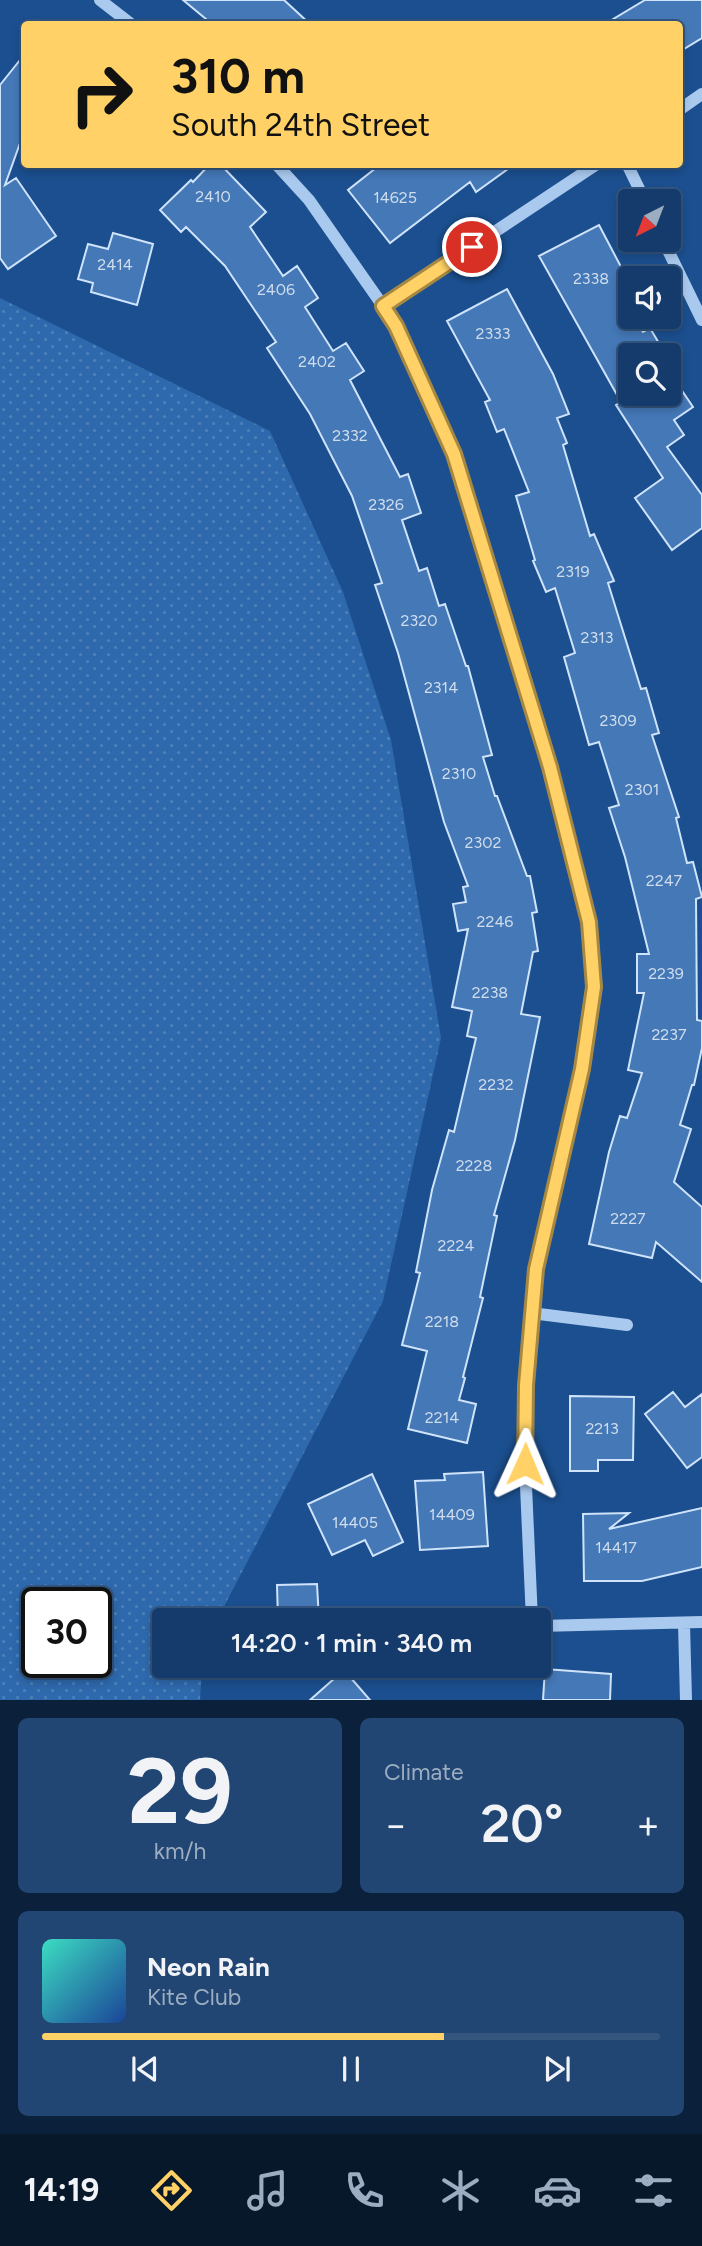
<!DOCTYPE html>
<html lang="en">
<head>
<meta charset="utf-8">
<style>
	body { margin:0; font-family:Figtree,sans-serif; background:#214673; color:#f1f3f6; height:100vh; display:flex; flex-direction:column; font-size:26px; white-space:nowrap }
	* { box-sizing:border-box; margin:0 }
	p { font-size:23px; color:#9dadc1 }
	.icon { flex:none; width:38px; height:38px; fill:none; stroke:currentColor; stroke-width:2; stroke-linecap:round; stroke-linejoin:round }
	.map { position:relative; height:1700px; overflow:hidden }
	.drawer { display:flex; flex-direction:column; gap:18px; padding:18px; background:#0b203b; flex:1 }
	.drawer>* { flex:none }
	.top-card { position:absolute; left:21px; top:21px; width:662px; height:147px; border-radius:7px; box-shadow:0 4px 10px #0003,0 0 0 2px #33557e; background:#ffd166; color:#111; overflow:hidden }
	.needle { width:46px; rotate:222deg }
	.fabs { position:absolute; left:618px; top:189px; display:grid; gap:14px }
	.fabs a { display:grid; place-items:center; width:63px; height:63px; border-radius:7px; background:#143b6b; box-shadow:0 4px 10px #0003,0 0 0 2px #33557e; font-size:35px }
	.speed { position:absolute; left:21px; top:1587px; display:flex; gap:14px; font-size:35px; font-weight:700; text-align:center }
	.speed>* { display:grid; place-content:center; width:91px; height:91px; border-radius:50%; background:#143b6b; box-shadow:0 4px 10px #0003,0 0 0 2px #33557e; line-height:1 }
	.speed .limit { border:4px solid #111; border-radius:10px; background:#fff; color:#111 }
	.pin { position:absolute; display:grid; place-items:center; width:60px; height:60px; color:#fff; margin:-30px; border:4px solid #fff; border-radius:50%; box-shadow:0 2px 7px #0007 }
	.me { position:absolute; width:77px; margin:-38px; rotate:1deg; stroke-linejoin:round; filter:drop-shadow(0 0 5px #0008) }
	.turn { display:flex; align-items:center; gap:24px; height:147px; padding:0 35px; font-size:32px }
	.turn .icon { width:91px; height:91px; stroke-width:2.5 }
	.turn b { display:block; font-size:49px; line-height:60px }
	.big { font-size:52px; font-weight:600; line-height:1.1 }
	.drawer .widget { flex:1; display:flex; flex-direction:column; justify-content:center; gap:10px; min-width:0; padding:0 24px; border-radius:10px; background:#214673 }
	.drawer .dial { align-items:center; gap:0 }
	.dial b { font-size:91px; line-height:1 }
	.song { display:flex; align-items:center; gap:21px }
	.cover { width:84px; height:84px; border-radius:10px; background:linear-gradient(135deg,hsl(170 70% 55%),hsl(220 70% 35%)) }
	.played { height:7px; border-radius:4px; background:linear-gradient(90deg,#ffd166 65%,#33557e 65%) }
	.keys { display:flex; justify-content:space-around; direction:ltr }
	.heat { display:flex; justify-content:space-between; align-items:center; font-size:38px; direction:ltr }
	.drawer .tiles { flex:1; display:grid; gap:18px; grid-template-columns:1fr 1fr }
	.widget:last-child { grid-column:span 2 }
	.trip { position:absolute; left:152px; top:1608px; width:399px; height:70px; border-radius:7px; background:#143b6b; box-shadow:0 4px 10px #0003,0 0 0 2px #33557e; font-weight:600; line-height:70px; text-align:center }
	.tabs { display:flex; height:112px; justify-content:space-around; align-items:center; background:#08182b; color:#9dadc1 }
	.tabs .icon { width:49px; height:49px }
	.tabs .on { color:#ffd166 }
	.tabs b { font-size:32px; color:#f1f3f6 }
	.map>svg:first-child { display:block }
	.grass { fill:url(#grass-dots); fill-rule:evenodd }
	.building { fill:#4478b7; stroke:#cfe3fa; stroke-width:2 }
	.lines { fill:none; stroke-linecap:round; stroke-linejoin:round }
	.minor { stroke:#a9c9ee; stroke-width:12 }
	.route-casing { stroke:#a68842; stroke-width:18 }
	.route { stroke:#ffd166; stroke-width:12 }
	.labels { text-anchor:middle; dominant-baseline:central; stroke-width:7; stroke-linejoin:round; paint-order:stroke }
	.number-label { font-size:16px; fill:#d0dded }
</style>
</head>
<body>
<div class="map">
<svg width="702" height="1700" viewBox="0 0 702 1700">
	<defs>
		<pattern id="grass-dots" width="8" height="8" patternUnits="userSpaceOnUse" patternTransform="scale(1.75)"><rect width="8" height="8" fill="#2e69ad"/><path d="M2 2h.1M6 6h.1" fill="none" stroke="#4d80b9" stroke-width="1.8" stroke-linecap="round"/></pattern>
	</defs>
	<rect width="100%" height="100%" fill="#1b4f8f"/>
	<path class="grass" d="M0 298 270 431 343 592 391 740 441 1038 383 1301 217 1620H164V1666H202L200 1700H0ZM37 1603H96V1662H37Z"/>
	<path class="building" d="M183 0H284L310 24H212Z
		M645 0H702V38L679 52V24H605Z
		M24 55V132L5 185 16 178 56 236 8 269 0 258V85Z
		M210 164H220L266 212 250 227 283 276 297 266 318 298 305 307 333 351 346 343 364 371 350 380 400 477 408 474 421 513 402 520 419 571 427 568 439 606 445 604 466 666H468L492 755 483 757 495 796H497L527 876H530L537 912 532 913 538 951 533 952 521 1014 540 1017 515 1140 494 1215 497 1216 480 1297 483 1298 463 1377 465 1378 459 1400 476 1404 467 1443 408 1429 427 1351 402 1345 420 1273 416 1272 432 1190 449 1130 454 1132 476 1038 467 1036 472 1011 452 1007 468 929 458 931 453 904 466 902 463 887 468 886 444 822 398 653 375 585 382 583 352 496 310 414 267 348 276 342 225 266 186 227 181 232 160 210 191 180 193 182Z
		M381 164H515L476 192 470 182 390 243 348 190Z
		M599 225 630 284V289L621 294 630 310V317H634L643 332 650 328 666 355H630V394H668V370L693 407 674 420 684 435 667 447 702 495V528L672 550 635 498 663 478 616 405 621 402 539 256Z
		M113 233 153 244 137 305 91 292 93 283 78 279 88 244 108 249Z
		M507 289 553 374 569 414 557 418 567 443 563 445 590 536 594 534 614 581 608 583 641 689 646 688 659 733 652 735 679 817 676 818 687 863 693 862 702 897 696 899 697 1020 702 1021V1048L694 1085H692L680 1125 691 1129 674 1182 702 1207V1282L656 1242 652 1258 589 1244 609 1152 620 1116 627 1118 642 1073 628 1070 644 993H637V954H649L625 857 609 808 619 805 599 742 589 745 564 657 575 653 555 588 546 592 533 561 535 560 516 496 529 492 504 429 497 432 485 402 490 400 447 321Z
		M673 1392 685 1407 702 1394V1457L687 1468 645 1414Z
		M570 1396 634 1397 633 1460H598V1471H570Z
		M483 1472 488 1546 420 1550 415 1481 445 1480 444 1474Z
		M372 1474 403 1542 373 1556 365 1540 332 1555 308 1504Z
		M702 1508V1567L642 1581H584L583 1514 629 1513 609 1529Z
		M317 1584 319 1620H278L277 1585Z
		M545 1669 611 1674 610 1700H543Z
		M344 1670 370 1700H310Z"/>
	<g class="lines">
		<path class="minor" d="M100 0 131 24
			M679 110 702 94
			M276 164 309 200 383 306 396 326 454 454 550 767 589 922 594 987 582 1069 536 1269 531 1313 526 1385 525 1464 532 1620
			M627 164 645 201
			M663 240 702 320
			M383 306 597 164
			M531 1313 627 1325
			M412 1617 445 1620
			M684 1624 686 1700
			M539 1626 702 1622"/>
	</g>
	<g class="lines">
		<defs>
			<path id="route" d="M472 247 383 306 396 326 454 454 550 767 589 922 594 987 582 1069 536 1269 526 1385 525 1464"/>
		</defs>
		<use href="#route" class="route-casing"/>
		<use href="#route" class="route"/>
	</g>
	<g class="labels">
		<g class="number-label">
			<text x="213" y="196">2410</text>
			<text x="395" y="197">14625</text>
			<text x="115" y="264">2414</text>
			<text x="591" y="278">2338</text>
			<text x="276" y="289">2406</text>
			<text x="493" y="333">2333</text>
			<text x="317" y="361">2402</text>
			<text x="350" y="435">2332</text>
			<text x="386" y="504">2326</text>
			<text x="573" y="571">2319</text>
			<text x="419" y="620">2320</text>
			<text x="597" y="637">2313</text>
			<text x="441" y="687">2314</text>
			<text x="618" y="720">2309</text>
			<text x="459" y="773">2310</text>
			<text x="642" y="789">2301</text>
			<text x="483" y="842">2302</text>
			<text x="664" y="880">2247</text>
			<text x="495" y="921">2246</text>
			<text x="666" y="973">2239</text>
			<text x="490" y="992">2238</text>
			<text x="669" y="1034">2237</text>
			<text x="496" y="1084">2232</text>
			<text x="474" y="1165">2228</text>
			<text x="628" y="1218">2227</text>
			<text x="456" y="1245">2224</text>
			<text x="442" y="1321">2218</text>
			<text x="442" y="1417">2214</text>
			<text x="602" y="1428">2213</text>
			<text x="452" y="1514">14409</text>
			<text x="355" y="1522">14405</text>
			<text x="616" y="1547">14417</text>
		</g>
	</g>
</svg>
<div class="fabs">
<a><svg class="needle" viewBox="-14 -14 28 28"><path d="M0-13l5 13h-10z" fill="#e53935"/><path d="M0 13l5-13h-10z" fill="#9dadc1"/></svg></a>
<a><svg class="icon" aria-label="sound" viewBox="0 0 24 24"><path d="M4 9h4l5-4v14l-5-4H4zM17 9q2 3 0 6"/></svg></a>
<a><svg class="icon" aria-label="search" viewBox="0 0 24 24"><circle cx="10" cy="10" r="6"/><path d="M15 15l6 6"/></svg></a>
</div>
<div class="speed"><div class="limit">30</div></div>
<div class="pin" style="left:472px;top:247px;background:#d93025"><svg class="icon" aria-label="arrive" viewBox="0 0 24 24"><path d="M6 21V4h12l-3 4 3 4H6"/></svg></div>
<svg class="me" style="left:525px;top:1464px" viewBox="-20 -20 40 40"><path d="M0-17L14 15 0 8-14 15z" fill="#ffd166" stroke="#fff" stroke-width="4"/></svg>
<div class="trip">14:20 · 1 min · 340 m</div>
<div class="top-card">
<div class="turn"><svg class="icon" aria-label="right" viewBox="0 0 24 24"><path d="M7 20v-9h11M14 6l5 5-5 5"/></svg><div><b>310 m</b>South 24th Street</div></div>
</div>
</div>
<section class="drawer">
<div class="tiles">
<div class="widget dial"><b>29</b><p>km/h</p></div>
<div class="widget"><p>Climate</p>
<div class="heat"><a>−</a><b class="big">20°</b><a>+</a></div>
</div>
<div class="widget">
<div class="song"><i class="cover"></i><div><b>Neon Rain</b><p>Kite Club</p></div></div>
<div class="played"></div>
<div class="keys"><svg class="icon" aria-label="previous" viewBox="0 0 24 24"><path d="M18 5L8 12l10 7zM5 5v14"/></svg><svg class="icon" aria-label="pause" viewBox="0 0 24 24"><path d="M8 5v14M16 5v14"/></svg><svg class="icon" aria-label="next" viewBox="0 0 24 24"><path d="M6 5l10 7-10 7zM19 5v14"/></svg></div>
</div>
</div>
</section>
<nav class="tabs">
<b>14:19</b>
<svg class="icon on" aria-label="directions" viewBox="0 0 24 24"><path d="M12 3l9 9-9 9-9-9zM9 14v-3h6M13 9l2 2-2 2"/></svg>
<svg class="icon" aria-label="music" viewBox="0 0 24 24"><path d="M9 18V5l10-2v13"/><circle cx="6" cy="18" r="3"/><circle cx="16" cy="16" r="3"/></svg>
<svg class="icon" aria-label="phone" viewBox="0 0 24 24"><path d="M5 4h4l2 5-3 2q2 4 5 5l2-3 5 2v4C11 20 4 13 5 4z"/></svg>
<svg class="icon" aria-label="climate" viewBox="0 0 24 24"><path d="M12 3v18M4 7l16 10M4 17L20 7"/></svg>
<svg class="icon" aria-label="car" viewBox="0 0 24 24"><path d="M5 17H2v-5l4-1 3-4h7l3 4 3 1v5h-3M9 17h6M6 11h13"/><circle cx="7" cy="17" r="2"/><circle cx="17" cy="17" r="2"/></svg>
<svg class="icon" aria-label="filters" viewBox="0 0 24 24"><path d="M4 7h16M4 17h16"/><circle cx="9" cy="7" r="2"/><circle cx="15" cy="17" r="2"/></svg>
</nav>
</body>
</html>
